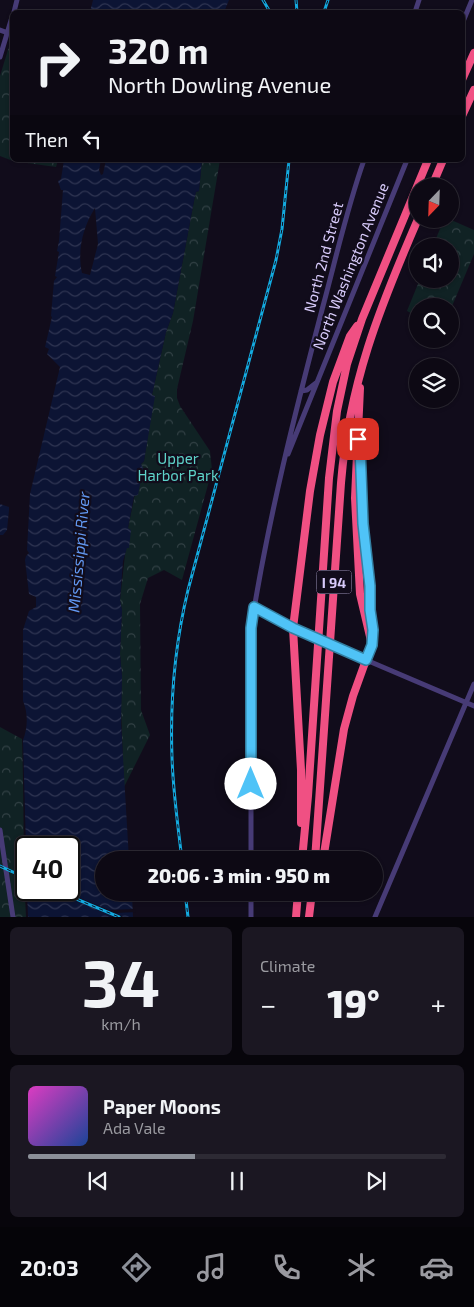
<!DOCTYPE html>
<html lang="en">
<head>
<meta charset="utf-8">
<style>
	body { margin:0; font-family:"Exo 2",sans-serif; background:#1b1722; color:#f1f3f6; height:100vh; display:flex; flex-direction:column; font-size:19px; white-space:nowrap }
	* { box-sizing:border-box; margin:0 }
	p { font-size:16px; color:#9a9aa0 }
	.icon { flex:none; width:28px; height:28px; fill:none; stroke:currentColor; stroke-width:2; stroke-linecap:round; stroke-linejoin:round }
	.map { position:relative; height:917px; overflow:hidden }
	.side { display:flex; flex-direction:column; gap:10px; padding:10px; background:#07050b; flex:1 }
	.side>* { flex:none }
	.top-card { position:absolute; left:10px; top:10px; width:455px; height:152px; border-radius:8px; box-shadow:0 1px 4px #0004,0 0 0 1px #2d2a34; background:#0d0914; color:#f1f3f6; overflow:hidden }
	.needle { width:32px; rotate:203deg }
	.tools { position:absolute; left:409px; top:178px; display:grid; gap:10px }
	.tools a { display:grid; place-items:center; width:50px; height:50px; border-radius:50%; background:#0d0914; box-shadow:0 1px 4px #0004,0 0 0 1px #2d2a34; font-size:25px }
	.speed { position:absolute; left:15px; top:836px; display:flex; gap:10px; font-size:25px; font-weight:700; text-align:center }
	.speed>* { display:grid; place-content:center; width:65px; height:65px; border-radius:50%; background:#0d0914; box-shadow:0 1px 4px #0004,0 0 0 1px #2d2a34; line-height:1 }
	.speed .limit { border:2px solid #111; border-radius:8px; background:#fff; color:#111 }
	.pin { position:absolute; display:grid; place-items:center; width:42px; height:42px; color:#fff; margin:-21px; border-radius:10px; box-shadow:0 2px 8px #0006 }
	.me { position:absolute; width:55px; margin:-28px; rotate:0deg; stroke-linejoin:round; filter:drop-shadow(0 0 4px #0008) }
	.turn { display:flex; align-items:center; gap:18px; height:105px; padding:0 15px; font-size:22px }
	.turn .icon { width:65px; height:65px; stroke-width:2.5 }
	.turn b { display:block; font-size:35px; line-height:42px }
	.then { display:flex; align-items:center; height:48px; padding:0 15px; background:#0003; gap:10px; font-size:19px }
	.big { font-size:38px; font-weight:800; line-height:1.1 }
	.side .widget { flex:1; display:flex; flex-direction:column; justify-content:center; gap:8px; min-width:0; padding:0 18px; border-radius:8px; background:#1b1722 }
	.side .dial { align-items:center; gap:0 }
	.dial b { font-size:65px; line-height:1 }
	.song { display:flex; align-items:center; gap:15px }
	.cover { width:60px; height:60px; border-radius:8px; background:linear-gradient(135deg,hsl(310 70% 55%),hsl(220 70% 35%)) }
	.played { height:5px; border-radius:2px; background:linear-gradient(90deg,#8c9099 40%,#2d2a34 40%) }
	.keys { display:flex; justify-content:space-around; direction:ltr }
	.heat { display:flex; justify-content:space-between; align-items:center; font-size:28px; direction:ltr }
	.side .tiles { flex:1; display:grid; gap:10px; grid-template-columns:1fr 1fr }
	.widget:last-child { grid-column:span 2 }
	.trip { position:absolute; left:95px; top:851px; width:288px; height:50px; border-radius:25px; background:#0d0914; box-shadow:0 1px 4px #0004,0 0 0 1px #2d2a34; font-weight:800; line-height:50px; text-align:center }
	.tabs { display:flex; height:80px; justify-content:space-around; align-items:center; background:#050408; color:#9a9aa0 }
	.tabs .icon { width:35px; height:35px }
	.tabs .selected { color:#8c9099 }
	.tabs b { font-size:22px; color:#f1f3f6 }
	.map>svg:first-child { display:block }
	.forest { fill:url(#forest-crowns) }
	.water { fill:url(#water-waves); fill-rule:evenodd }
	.pier { fill:#110c1b }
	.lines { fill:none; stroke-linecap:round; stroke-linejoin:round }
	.minor { stroke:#473b76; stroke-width:5 }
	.highway { stroke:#f05083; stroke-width:8 }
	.rail-casing { stroke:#13aadf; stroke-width:3 }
	.rail { stroke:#110c1b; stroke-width:1; stroke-dasharray:4; stroke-linecap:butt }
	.minor-bridge { stroke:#473b76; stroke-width:5 }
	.route-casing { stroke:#337fa1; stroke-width:12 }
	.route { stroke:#4fc3f7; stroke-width:9 }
	.labels { text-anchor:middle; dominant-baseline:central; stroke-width:4.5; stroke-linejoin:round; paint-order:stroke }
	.shield { fill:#110c1b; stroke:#9c92b8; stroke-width:1 }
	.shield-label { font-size:14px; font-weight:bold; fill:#d8cbfb }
	.street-label { font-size:15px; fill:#d8cbfb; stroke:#110c1b }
	.park-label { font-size:15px; fill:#5ed3c9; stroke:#110c1b }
	.water-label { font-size:16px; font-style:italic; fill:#6298f2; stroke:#110c1b }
</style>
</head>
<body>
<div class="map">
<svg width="474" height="917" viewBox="0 0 474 917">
	<defs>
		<pattern id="forest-crowns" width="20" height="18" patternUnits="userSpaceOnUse" patternTransform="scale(1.25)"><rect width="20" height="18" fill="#102224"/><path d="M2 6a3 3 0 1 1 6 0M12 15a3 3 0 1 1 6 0" fill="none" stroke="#324145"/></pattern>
		<pattern id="water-waves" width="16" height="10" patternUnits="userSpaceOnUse" patternTransform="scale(1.25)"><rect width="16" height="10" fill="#0c1434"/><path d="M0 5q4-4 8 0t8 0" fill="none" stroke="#2f3552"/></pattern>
	</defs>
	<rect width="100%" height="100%" fill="#110c1b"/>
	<path class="forest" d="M11 40 12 41V160H58L56 167 13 161 0 156V76Z
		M202 160H220L193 321 177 389V398L180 406 210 451 212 470 182 580 164 570 148 578 140 604 141 710 150 735 124 787 121 709 122 676 120 654 122 610 120 600 128 528 141 464 144 461 154 396 152 395 166 332 173 313 194 201 196 192 199 191Z
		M444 219H449L474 230V254L450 311V306H418L417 316 407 311 420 279H450V246H433Z
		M0 727 22 739C24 798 23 858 26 917H0Z"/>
	<path class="water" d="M93 0H229L224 12H90Z
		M64 160H101L99 170 101 175 103 174 106 160H202L199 191 196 192 194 201 173 313 166 332 152 395 155 396 144 461 141 464 143 468 138 495 134 496 128 528 131 530 129 548H127L123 561 120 600 122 610 120 654 122 676 121 723 129 860H104V892L132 893 133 917H118L117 909V917H28L27 890H46L48 892 49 890H62L64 900H66V890H69V848H26L23 740C28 727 28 713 23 701V630L29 611 36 607V597L29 594 25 560 26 556 29 553 27 550 30 494 60 367 47 354 49 349 45 347 52 317 51 316 54 281 57 277 55 276 59 252 57 251 59 241 63 190H61L58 181 61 179ZM95 208 98 244 90 275 82 273C77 250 83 227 95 208Z
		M0 504 9 507V510L7 530 3 535H0Z"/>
	<path class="pier" d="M52 890H60L109 910 135 909 136 912 115 913 123 917H115Z"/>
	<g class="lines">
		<path class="minor" d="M14 12 17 0
			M415 12 419 0
			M462 24 472 0
			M0 30 8 33
			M0 57 12 17
			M301 391 307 390 316 383
			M288 454 407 160
			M254 607 305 634
			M338 648 474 706
			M366 660C369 651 373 642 373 633 373 619 368 607 370 593
			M0 830 13 917
			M251 860V628C268 519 295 413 323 306 336 258 347 208 364 160
			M251 892V917
			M375 917 474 684"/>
		<path class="highway" d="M462 80 474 53
			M462 116 474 90
			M432 186 443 160
			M360 388 355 498 360 594 372 645
			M360 463 363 524 370 593
			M301 823V770L293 628 310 491 320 435 333 382 350 336 357 326
			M302 860 308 796 329 478 337 411 347 364 362 319 428 160
			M315 860 341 483C349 384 379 309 418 219
			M323 860 344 729 353 696 366 660
			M296 917 298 892
			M309 917 312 892"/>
		<defs>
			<path id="rail" d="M263 0 270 12
				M296 0 297 12
				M324 12 328 0
				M182 860C178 826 173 792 172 757 170 702 175 644 188 590L276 260 282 229 289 160
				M0 866 26 878
				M55 890 119 917
				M185 892 188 917"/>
		</defs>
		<use href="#rail" class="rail-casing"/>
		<use href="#rail" class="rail"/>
		<path class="minor-bridge" d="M305 634 338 648"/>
	</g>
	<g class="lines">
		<defs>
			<path id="route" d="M251 784V628L254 607 293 628 366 660 372 645 373 630 370 610V586L363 524 360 446 358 439"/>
		</defs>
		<use href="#route" class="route-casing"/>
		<use href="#route" class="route"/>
	</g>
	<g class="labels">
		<rect class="shield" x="316.5" y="570.5" width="35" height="23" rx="4"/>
		<g class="shield-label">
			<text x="334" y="582">I 94</text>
		</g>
		<g class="street-label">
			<text transform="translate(323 257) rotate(-75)">North 2nd Street</text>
			<text transform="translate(350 266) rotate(-68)">North Washington Avenue</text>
		</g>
		<g class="park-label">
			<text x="178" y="458">Upper<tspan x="178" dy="17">Harbor Park</tspan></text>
		</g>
		<g class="water-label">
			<text transform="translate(78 552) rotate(-85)">Mississippi River</text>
		</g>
	</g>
</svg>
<div class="tools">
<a><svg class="needle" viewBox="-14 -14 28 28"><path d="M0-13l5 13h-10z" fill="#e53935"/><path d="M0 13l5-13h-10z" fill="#9a9aa0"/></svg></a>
<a><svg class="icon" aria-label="sound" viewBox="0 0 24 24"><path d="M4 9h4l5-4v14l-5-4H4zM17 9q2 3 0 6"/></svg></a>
<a><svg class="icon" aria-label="search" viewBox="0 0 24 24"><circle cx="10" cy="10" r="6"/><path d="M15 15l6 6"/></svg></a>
<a><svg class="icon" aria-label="layers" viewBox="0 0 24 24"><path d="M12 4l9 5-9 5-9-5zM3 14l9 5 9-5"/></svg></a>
</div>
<div class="speed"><div class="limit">40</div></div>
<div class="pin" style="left:358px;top:439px;background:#d93025"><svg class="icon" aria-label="arrive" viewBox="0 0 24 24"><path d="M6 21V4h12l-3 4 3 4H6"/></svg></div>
<svg class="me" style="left:251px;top:784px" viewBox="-20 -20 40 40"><circle r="19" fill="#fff"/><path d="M0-13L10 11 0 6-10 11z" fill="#4fc3f7"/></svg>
<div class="trip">20:06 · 3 min · 950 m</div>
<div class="top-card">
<div class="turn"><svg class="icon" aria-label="right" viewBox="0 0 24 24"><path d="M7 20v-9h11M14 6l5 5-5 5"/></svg><div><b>320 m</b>North Dowling Avenue</div></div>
<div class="then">Then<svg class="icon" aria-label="left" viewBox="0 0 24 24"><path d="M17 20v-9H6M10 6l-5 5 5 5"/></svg></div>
</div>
</div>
<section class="side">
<div class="tiles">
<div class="widget dial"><b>34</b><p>km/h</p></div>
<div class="widget"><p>Climate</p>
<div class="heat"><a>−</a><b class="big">19°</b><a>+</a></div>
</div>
<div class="widget">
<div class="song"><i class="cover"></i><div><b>Paper Moons</b><p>Ada Vale</p></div></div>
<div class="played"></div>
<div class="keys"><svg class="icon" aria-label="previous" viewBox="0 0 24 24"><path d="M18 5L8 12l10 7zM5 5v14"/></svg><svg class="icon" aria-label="pause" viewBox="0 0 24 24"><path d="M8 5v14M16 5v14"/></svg><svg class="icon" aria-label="next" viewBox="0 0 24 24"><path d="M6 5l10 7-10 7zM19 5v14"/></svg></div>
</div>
</div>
</section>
<nav class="tabs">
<b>20:03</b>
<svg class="icon selected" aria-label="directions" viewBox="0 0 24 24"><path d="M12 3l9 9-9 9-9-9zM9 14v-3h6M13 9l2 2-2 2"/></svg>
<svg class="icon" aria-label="music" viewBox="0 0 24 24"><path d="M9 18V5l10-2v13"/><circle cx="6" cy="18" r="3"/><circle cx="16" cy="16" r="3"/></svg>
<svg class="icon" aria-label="phone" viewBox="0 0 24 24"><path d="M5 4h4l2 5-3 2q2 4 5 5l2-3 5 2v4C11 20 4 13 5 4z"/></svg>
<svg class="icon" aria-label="climate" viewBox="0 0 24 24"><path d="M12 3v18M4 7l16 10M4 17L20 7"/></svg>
<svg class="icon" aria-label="car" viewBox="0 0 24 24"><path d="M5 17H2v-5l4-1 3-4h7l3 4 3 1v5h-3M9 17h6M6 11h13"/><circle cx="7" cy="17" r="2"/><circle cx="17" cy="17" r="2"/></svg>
</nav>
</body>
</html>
